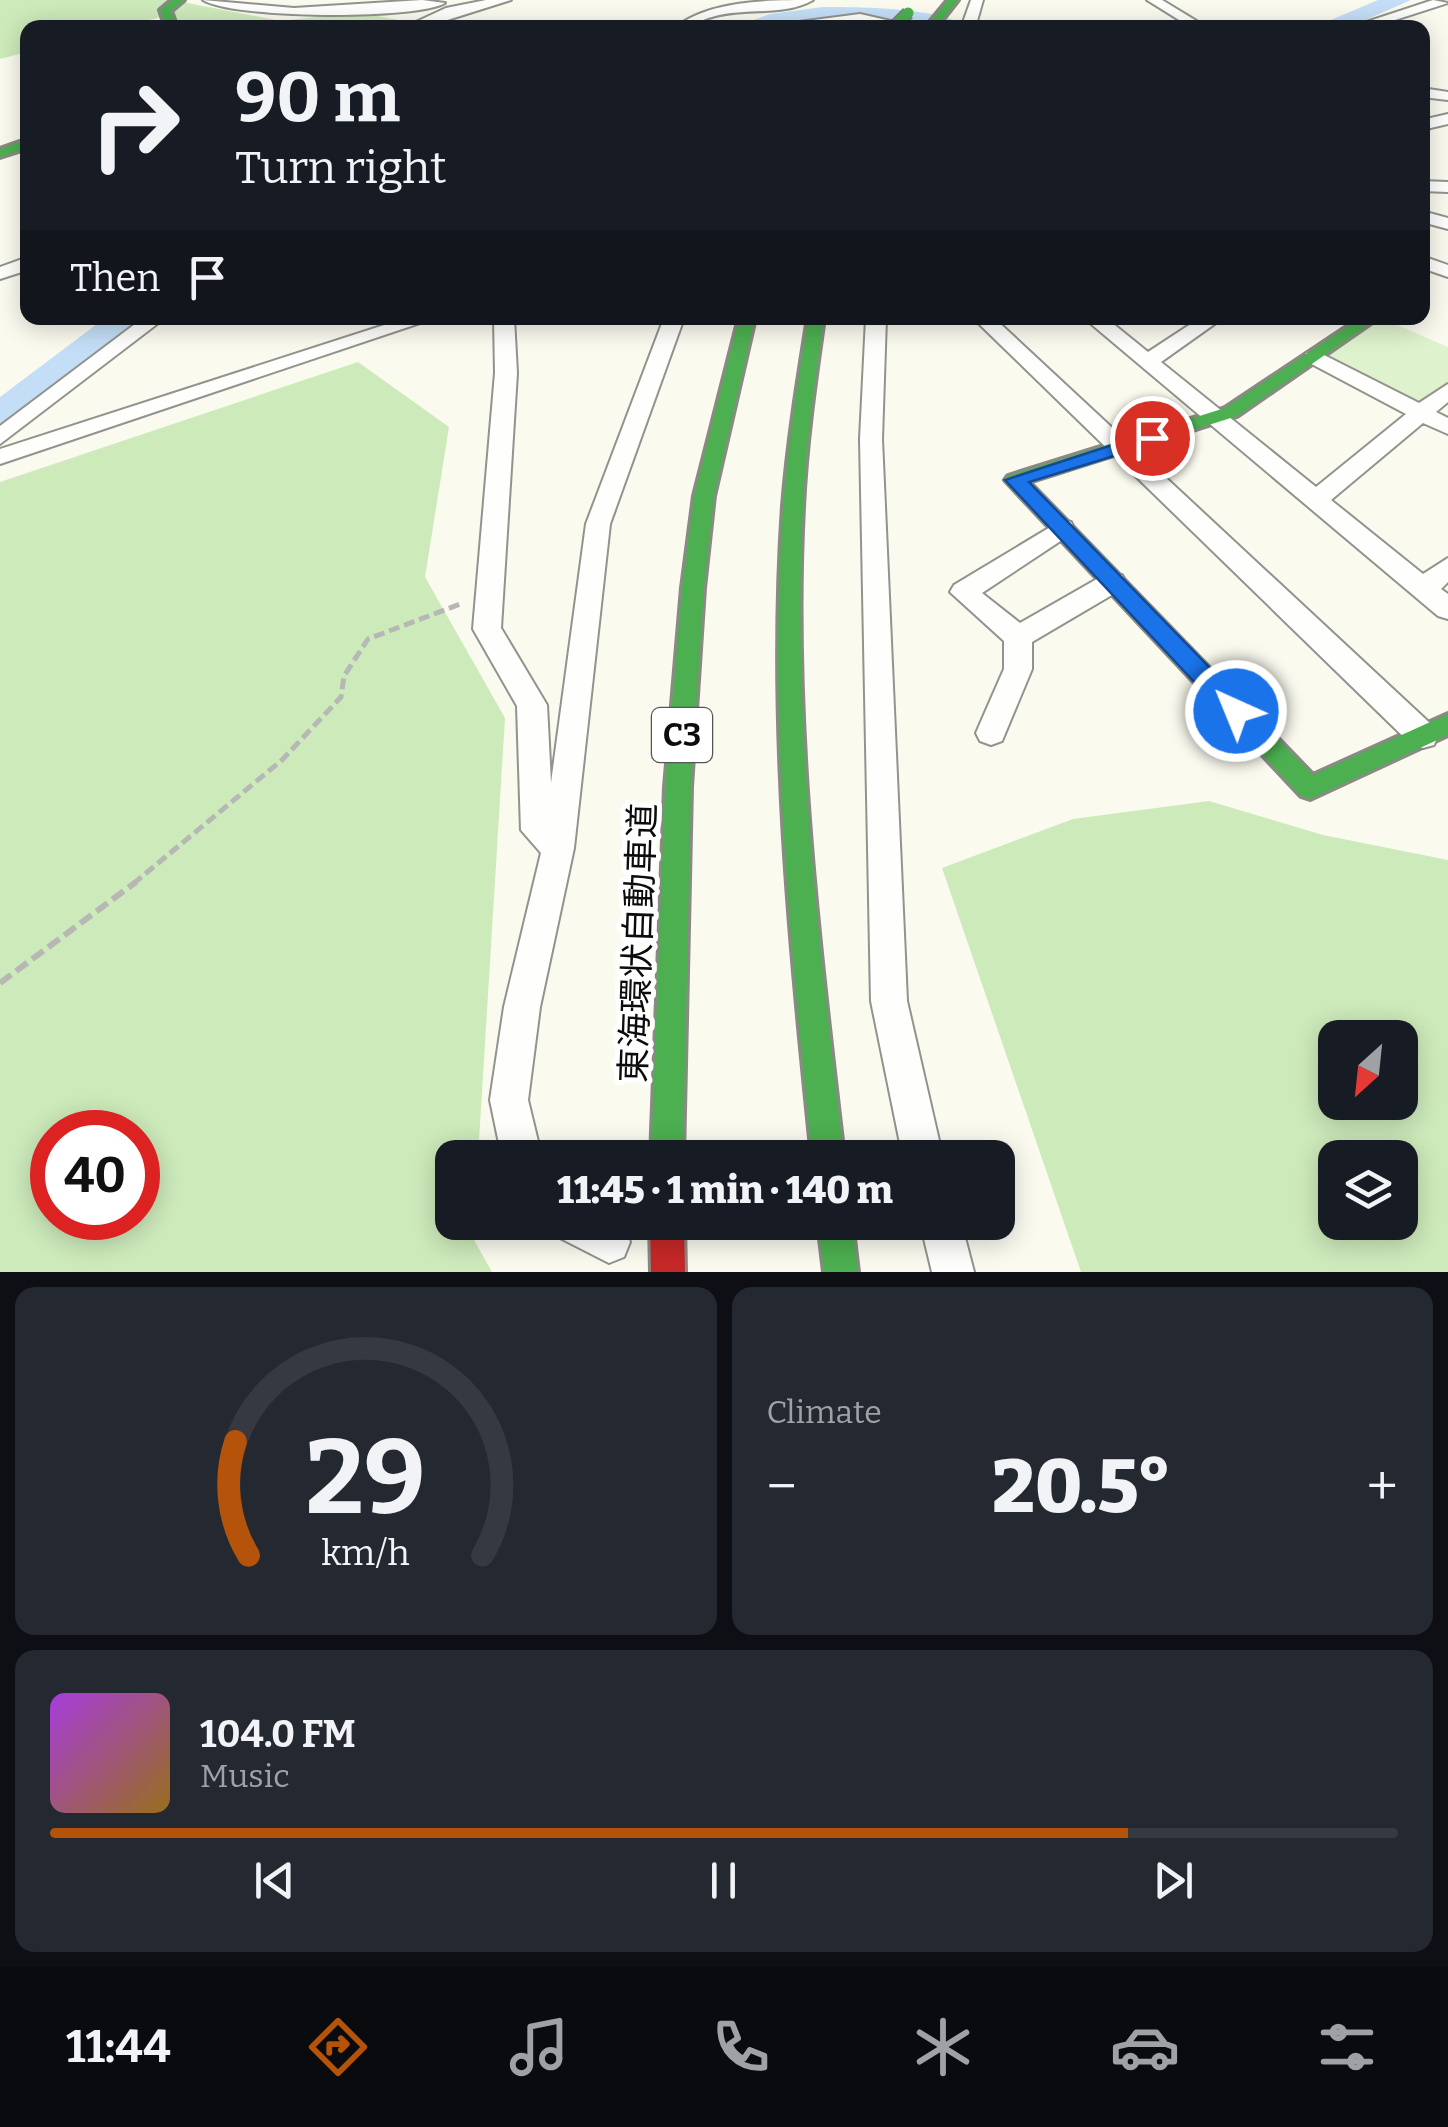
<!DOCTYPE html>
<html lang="en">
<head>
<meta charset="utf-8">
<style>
	body { margin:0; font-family:Bitter,"Noto Sans JP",serif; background:#242831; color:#f1f3f6; height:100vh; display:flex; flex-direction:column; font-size:38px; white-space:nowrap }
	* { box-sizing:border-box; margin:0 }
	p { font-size:32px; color:#9ea1a6 }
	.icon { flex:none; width:55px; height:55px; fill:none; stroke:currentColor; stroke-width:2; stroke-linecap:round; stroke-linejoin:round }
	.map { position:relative; height:1272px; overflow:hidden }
	.details { display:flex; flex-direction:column; gap:15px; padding:15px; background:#0d0f14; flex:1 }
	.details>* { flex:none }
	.hud { position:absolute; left:20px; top:20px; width:1410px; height:305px; border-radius:20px; box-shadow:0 5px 25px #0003; background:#171b24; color:#f1f3f6; overflow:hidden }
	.needle { width:65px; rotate:207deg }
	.fabs { position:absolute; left:1318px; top:1020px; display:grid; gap:20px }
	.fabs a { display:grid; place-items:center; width:100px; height:100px; border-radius:20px; background:#171b24; box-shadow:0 5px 25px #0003; font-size:50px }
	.speed { position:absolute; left:30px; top:1110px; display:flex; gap:20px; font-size:50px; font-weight:700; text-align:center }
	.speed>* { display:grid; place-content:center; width:130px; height:130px; border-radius:50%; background:#171b24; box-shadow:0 5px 25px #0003; line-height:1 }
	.speed .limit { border:15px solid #d22; background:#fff; color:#111 }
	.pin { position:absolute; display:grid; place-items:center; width:85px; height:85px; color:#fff; margin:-42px; border:5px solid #fff; border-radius:50%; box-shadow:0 2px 10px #0007 }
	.me { position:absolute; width:110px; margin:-55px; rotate:316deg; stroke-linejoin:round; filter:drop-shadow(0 0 8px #0008) }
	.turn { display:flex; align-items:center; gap:35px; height:210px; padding:0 50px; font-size:45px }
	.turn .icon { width:130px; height:130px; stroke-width:2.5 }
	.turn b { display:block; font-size:70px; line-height:85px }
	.then { display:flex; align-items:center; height:95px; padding:0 50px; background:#0003; gap:20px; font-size:38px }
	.big { font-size:75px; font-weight:800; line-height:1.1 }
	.details .card { flex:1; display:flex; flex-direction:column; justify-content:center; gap:15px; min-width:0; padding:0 35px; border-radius:20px; background:#242831 }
	.details .dial { align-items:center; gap:0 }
	.dial svg { height:260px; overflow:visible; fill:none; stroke:#363941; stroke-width:7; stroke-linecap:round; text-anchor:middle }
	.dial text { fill:#f1f3f6; stroke:none }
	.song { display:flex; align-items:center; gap:30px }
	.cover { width:120px; height:120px; border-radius:15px; background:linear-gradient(135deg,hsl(280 70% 55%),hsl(40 70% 35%)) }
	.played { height:10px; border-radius:5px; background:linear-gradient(90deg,#b45309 80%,#363941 80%) }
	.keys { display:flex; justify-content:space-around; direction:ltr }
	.heat { display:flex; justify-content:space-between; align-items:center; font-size:55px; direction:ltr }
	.details .tiles { flex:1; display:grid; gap:15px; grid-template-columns:1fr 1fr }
	.card:last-child { grid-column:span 2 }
	.trip { position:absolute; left:435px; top:1140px; width:580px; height:100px; border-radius:20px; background:#171b24; box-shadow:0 5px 25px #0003; font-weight:800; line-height:100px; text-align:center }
	.tabs { display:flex; height:160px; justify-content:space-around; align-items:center; background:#090b0e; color:#9ea1a6 }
	.tabs .icon { width:70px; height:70px }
	.tabs .current { color:#b45309 }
	.tabs b { font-size:45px; color:#f1f3f6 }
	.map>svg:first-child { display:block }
	.green { fill:#def2cd }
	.forest { fill:#cdeabb; fill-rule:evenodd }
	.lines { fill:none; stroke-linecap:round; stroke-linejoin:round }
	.river { fill:#c3def6; fill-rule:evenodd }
	.street-casing { stroke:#93938e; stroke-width:4 }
	.fast-casing { stroke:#8a8a85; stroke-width:6 }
	.jam-casing { stroke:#8a8a85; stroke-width:6 }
	.path-far1 { stroke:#b7b7b5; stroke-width:5; stroke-dasharray:11 5; stroke-linecap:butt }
	.path { stroke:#b7b7b5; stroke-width:6; stroke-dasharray:14 6; stroke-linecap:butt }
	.street { fill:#fefefd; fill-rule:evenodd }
	.fast { fill:#4caf50; fill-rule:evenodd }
	.jam { fill:#c62828; fill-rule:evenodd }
	.fast-bridge-casing { stroke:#80807c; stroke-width:14; stroke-linecap:butt }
	.fast-bridge { stroke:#4caf50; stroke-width:11 }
	.route { fill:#1a73e8; stroke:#114b97; stroke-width:2.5 }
	.labels { text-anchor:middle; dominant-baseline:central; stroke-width:10; stroke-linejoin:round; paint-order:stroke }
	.shield { fill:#fff; stroke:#555; stroke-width:2.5 }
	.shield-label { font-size:32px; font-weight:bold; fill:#0c0c0c }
	.street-label { font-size:35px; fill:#0c0c0c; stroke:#fff }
</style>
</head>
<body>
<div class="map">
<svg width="1448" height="1272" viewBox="0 0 1448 1272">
	<rect width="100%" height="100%" fill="#fafaef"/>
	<path class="green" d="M1381 318 1448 347V385L1419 408 1320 358Z"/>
	<path class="forest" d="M0 0H172L281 21 356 12 437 27 167 28 161 17 122 27 28 28 27 52 0 59Z
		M358 362 449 427 425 577 505 718 478 1157 452 1158V1222L474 1223 473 1238 492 1272H0V482ZM138 1132V1218H52V1132Z
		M1209 801 1323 835 1448 860V1272H1081L942 868 1073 819ZM1335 1038H1400V1102H1335ZM1335 1158H1400V1222H1335Z"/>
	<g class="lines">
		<path class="river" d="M1378 0H1411L1347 28H1312Z
			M823 7C854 7 945 7 967 28L849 21 731 28 770 14Z
			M105 318H145L14 426 0 429V397Z"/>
		<defs>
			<path id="street" d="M203 0 294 8 422 0 445 3C417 20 234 19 203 0Z
				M486 0H511L422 28H403L446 8Z
				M813 0C784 17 744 7 712 17 697 21 690 28 675 28 708 0 771 0 813 0Z
				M971 0H983L975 28H961Z
				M1147 0H1162L1208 28H1192Z
				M1433 0 1448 3 1370 28H1348Z
				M860 14 922 28 860 22 753 28Z
				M1422 88 1448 92V100L1422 97Z
				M1448 114V124L1422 130V120Z
				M1422 181 1448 182V192L1422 191Z
				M1422 211 1448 218V229L1422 222Z
				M1422 256 1448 265V277L1422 268Z
				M28 257V270L0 279V267Z
				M143 318H165L0 444V426Z
				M406 318H435L0 464V449Z
				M494 318H514L517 373 501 628 547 705 551 783 586 524 664 318H684L610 524 574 848 540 1007 528 1100 542 1158H502L490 1100 504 1007 541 853 521 830 517 706 473 629 495 373Z
				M866 318H886L882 439 907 1001 943 1158H903L871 1001 860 439Z
				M973 318H994L1434 727 1438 736 1434 745 1423 748 1412 745Z
				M1084 318H1106L1148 352 1200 318H1223L1161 362 1316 487 1406 414 1306 361V353H1320L1419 403 1448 384V402L1436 412 1448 418V434L1423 423 1331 500 1423 574 1448 558V582L1441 589 1448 594V619L1438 616Z
				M1062 520 1071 522 1074 528 1071 534 982 593 1020 623 1104 575H1122L1126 582 1122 589 1032 642V669L1002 741 991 745 980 741 976 733 1004 669V641L950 592 954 585Z
				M553 1222H615L624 1227 630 1242 624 1257 609 1263 558 1237Z
				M920 1222H961L974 1272H932Z"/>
			<path id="fast" d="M172 0H184L171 11 177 28H166L160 10Z
				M948 0H958L936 28H925Z
				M28 139V148L0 157V149Z
				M739 318H755L714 496 704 588 691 787 683 1158H651L665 787 682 588 694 496Z
				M808 318H824C815 381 806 443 803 507 792 724 819 942 844 1158H812C790 942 768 723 783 506 788 443 798 380 808 318Z
				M1360 318H1378L1237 416 1029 482 1313 775 1448 714V735L1310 799 1301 796 1005 480 1008 476 1225 408Z
				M818 1222H852L858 1272H824Z"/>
			<path id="jam" d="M650 1222H684L685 1272H651Z"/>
		</defs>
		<use href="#street" class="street-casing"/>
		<use href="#fast" class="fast-casing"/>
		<use href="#jam" class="jam-casing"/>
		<path class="path-far1" d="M133 884 282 760 341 697 344 676 368 639 463 603"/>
		<path class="path" d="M0 983 136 882"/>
		<use href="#street" class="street"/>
		<use href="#fast" class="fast"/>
		<use href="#jam" class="jam"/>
		<defs>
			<path id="fast-bridge" d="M894 27 908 13"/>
		</defs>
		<use href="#fast-bridge" class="fast-bridge-casing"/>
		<use href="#fast-bridge" class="fast-bridge"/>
	</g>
	<path class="route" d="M1152 432 1159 434V442L1029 482 1245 704 1249 711 1236 720 1228 718 1005 480Z"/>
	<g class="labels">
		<rect class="shield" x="652" y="708" width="60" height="54" rx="8"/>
		<g class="shield-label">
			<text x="682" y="735">C3</text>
		</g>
		<g class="street-label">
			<text transform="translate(638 943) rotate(-88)">東海環状自動車道</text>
		</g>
	</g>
</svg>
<div class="fabs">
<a><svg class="needle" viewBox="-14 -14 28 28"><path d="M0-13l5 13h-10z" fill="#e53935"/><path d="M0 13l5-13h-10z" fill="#9ea1a6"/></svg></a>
<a><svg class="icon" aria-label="layers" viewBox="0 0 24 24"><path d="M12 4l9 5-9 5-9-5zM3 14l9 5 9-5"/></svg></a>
</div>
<div class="speed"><div class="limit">40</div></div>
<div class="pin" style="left:1152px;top:438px;background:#d93025"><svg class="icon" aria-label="arrive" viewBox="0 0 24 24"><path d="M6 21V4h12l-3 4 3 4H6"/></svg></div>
<svg class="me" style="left:1236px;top:711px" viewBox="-20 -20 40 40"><circle r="17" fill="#1a73e8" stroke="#fff" stroke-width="3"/><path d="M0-11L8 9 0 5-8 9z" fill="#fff"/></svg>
<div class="trip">11:45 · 1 min · 140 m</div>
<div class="hud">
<div class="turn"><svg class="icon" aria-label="right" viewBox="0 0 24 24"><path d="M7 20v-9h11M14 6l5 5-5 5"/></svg><div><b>90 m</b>Turn right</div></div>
<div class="then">Then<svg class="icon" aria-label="arrive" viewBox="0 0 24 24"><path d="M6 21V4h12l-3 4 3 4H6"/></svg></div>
</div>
</div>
<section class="details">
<div class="tiles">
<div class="card dial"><svg viewBox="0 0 100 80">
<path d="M14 69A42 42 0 1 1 86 69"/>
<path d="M14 69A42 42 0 0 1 10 34" stroke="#b45309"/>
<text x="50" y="56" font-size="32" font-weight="700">29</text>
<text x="50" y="72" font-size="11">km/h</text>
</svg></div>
<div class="card"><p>Climate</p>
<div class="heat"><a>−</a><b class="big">20.5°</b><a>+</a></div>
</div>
<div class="card">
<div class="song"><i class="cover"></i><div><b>104.0 FM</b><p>Music</p></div></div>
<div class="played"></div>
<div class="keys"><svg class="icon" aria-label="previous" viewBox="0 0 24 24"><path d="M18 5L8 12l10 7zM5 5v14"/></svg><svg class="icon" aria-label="pause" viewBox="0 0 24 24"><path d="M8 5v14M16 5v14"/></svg><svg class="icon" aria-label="next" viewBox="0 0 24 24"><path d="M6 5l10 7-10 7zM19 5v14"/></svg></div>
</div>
</div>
</section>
<nav class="tabs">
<b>11:44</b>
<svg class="icon current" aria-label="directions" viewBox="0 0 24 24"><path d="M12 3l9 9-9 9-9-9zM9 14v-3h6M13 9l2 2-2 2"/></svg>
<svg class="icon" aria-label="music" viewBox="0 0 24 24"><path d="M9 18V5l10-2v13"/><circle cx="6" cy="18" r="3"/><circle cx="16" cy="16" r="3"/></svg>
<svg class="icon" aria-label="phone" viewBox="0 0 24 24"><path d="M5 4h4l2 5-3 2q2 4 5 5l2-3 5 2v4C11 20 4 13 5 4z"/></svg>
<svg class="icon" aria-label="climate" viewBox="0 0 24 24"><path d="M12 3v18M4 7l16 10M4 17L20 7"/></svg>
<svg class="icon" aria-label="car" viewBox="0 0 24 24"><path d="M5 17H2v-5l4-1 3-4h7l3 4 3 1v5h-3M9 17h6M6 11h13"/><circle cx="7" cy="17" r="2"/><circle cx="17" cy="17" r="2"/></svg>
<svg class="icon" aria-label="filters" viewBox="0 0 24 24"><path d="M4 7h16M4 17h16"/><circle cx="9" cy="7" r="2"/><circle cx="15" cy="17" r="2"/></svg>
</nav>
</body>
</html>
